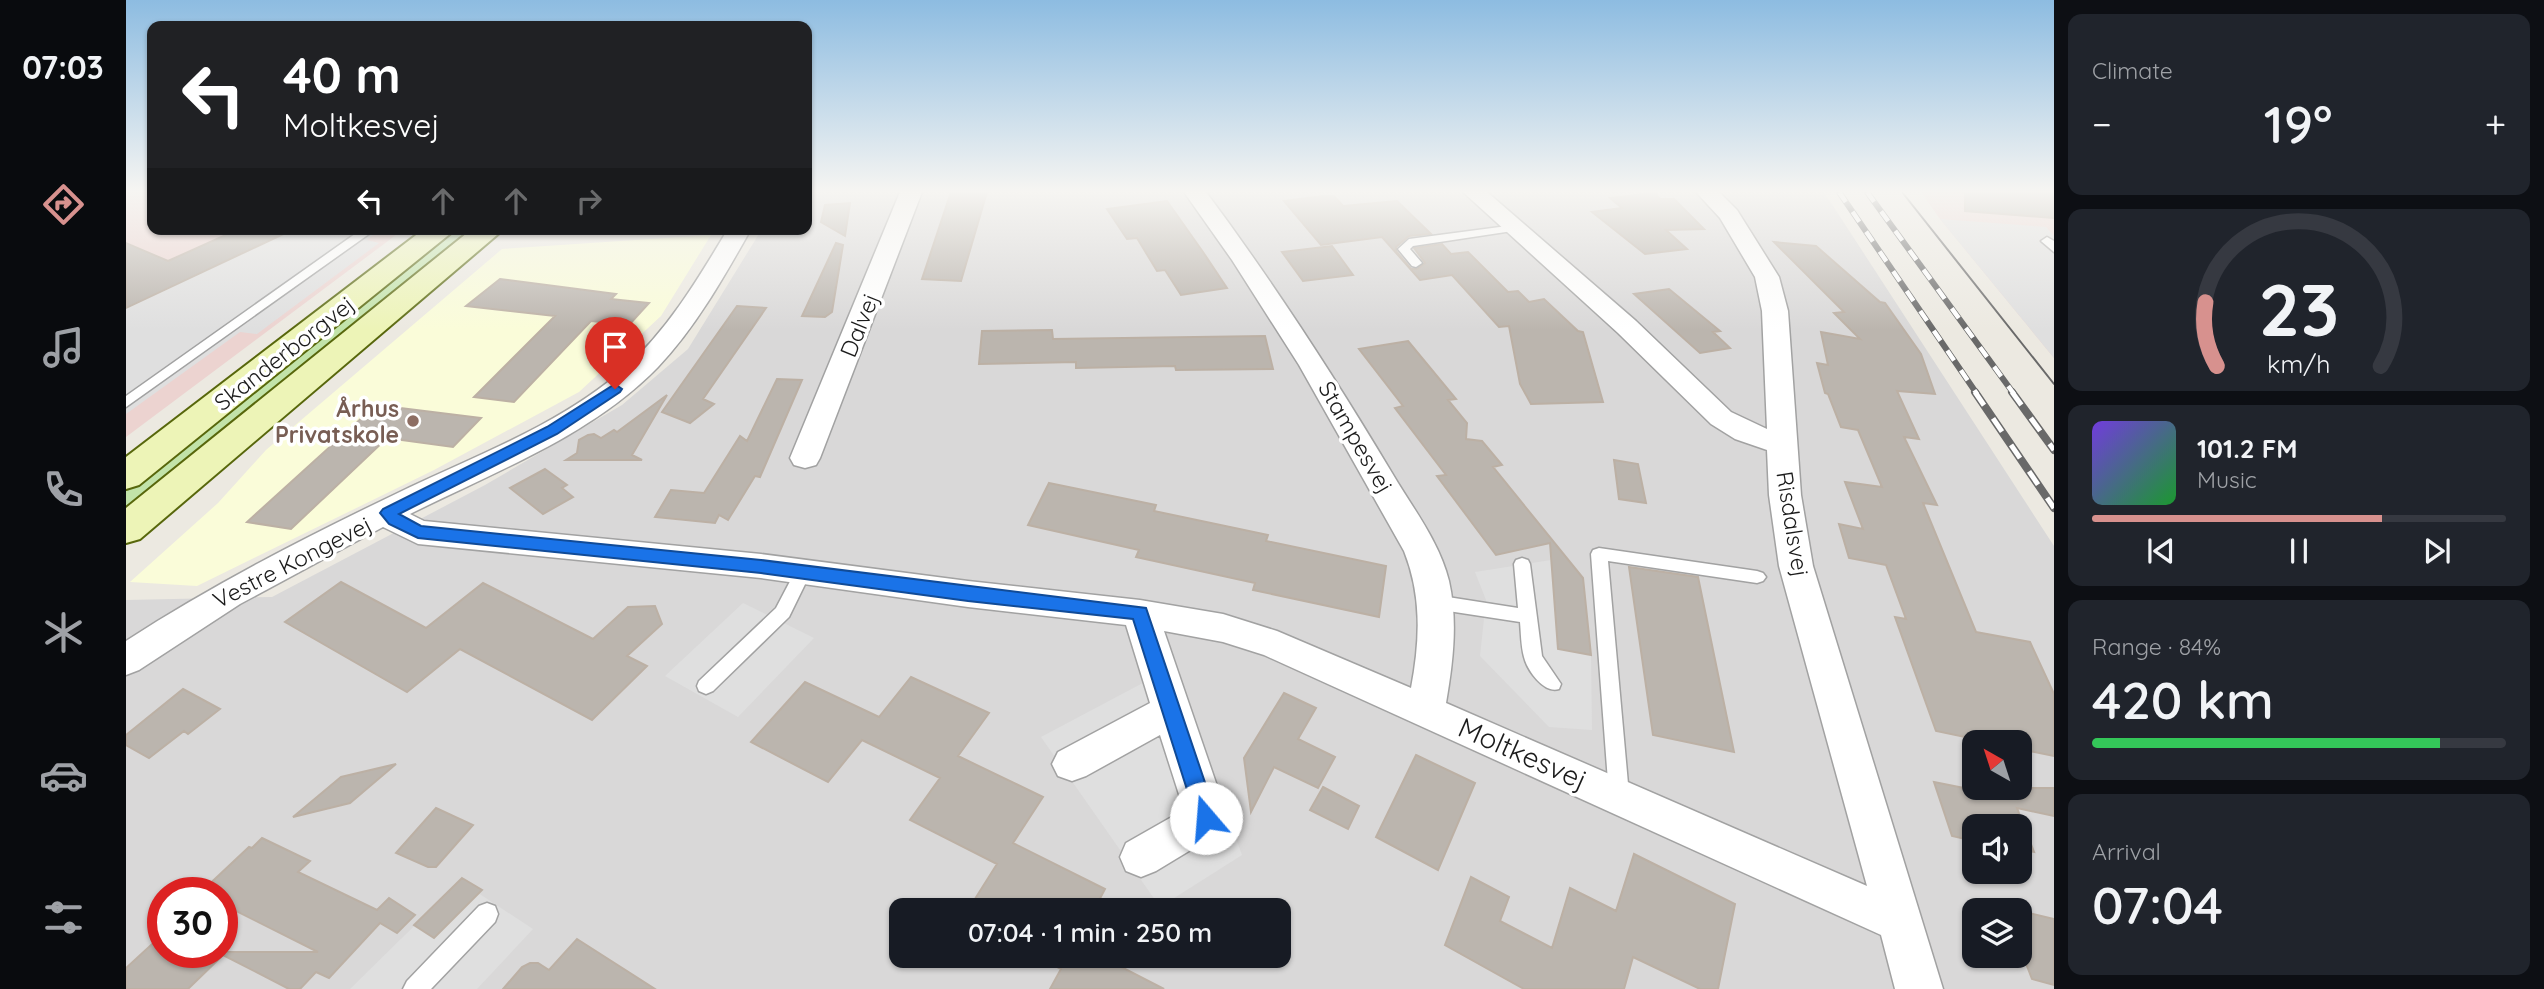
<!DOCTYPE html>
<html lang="en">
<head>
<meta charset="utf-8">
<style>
	body { margin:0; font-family:Quicksand,sans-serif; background:#20242c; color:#f1f3f6; height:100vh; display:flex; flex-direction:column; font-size:26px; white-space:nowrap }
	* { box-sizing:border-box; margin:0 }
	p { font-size:23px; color:#9ea1a6 }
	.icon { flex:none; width:38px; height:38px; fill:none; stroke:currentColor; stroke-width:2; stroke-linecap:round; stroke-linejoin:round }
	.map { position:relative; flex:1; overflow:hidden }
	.drawer { display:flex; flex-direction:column; gap:14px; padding:14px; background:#0d0f14; width:490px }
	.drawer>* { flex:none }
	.top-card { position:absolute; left:21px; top:21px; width:665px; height:214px; border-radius:14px; box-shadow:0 2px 5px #0004; background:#202124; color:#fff; overflow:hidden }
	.needle { width:46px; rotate:321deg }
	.tools { position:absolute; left:1836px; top:730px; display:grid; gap:14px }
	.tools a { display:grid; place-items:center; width:70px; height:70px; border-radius:14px; background:#171b24; box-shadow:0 2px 5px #0004; font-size:35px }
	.speed { position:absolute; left:21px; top:877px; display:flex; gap:14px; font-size:35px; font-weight:700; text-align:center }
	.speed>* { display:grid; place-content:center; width:91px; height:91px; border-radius:50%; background:#171b24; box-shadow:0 2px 5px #0004; line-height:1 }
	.speed .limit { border:10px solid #d22; background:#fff; color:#111 }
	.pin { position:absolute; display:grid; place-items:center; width:60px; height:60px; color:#fff; margin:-72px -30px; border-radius:50% 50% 50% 0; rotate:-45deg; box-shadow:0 0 7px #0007 }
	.pin .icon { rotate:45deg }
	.me { position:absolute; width:77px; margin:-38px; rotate:342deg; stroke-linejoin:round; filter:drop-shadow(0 0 5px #0008) }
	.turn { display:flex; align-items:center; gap:24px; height:147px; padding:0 21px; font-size:32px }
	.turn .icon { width:91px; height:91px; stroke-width:2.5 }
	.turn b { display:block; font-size:49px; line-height:60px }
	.lanes { display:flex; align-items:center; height:66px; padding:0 21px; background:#0003; justify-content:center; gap:35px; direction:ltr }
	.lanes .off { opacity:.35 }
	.big { font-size:52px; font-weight:600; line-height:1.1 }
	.drawer .tile { flex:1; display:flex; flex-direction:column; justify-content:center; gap:10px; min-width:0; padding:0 24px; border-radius:14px; background:#20242c }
	.drawer .dial { align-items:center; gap:0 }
	.dial svg { height:182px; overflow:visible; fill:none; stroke:#363941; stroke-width:7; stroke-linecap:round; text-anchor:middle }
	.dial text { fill:#f1f3f6; stroke:none }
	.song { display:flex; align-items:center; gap:21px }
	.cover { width:84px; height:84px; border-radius:10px; background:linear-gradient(135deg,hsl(260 70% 55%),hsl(130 70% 35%)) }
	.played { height:7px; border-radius:4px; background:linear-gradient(90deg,#d7918e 70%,#363941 70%) }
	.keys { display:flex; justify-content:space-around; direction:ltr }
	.heat { display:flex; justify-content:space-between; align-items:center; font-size:38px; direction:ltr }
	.charge { height:10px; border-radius:5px; background:linear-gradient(90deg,#34c759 84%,#363941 0) }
	.trip { position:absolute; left:763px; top:898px; width:402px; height:70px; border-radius:14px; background:#171b24; box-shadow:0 2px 5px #0004; font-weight:600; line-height:70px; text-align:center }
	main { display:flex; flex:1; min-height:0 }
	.menu { display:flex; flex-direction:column; width:126px; justify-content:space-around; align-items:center; background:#090b0e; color:#9ea1a6 }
	.menu .icon { width:49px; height:49px }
	.menu .on { color:#d7918e }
	.menu b { font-size:32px; color:#f1f3f6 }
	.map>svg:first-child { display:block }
	.residential { fill:#d9d8d8; fill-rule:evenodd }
	.commercial { fill:#ecd3d0 }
	.education { fill:#fafcd9 }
	.grass { fill:#c2e3a9 }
	.parking { fill:#dfdfdf }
	.building { fill:#bbb5ae; stroke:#bcb0a4; stroke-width:2 }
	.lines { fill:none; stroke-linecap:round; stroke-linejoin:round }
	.lane-casing { stroke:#a2a2a2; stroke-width:3 }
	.street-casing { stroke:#a2a2a2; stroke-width:3 }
	.secondary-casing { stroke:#58670c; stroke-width:4 }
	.lane { fill:#fff; fill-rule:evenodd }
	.street { fill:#fff; fill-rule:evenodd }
	.secondary { fill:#edf4b7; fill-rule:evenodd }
	.tram { stroke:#696969; stroke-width:2 }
	.rail-far1-casing { stroke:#696969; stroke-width:6 }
	.rail-casing { stroke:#696969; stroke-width:8 }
	.rail-far1 { stroke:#fff; stroke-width:4.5; stroke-dasharray:12; stroke-linecap:butt }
	.rail { stroke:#fff; stroke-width:5; stroke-dasharray:16; stroke-linecap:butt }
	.route { fill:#1a73e8; stroke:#114b97; stroke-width:2 }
	.education-dot { fill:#8d6e63; stroke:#fff; stroke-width:2.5 }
	.labels { text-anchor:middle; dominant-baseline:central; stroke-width:7; stroke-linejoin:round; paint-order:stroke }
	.street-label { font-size:23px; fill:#1b1b1b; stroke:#fff }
	.education-label { font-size:23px; font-weight:bold; fill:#785e54; stroke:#fff; text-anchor:end }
	.near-street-label { font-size:28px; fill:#1b1b1b; stroke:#fff }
</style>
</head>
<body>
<main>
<nav class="menu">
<b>07:03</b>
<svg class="icon on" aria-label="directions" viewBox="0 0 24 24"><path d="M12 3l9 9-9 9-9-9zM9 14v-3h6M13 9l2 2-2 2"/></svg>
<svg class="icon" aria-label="music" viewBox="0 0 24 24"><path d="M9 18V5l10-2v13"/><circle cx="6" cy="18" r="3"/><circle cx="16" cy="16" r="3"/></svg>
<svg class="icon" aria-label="phone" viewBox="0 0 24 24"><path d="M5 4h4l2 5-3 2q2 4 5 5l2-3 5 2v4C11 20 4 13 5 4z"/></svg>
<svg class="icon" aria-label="climate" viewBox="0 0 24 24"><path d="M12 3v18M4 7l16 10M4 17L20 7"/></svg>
<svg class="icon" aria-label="car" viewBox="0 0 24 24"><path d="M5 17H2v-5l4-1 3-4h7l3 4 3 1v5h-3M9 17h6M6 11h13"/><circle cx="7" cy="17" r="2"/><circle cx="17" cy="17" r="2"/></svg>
<svg class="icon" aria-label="filters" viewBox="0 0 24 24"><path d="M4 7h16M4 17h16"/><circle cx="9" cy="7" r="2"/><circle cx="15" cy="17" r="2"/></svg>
</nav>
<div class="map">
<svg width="1928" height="989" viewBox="0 0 1928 989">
	<rect width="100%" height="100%" fill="#ece9e1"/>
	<path class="residential" d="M681 192H1698L1928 546V989H0V600L146 597 359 485 496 405 562 349 636 229H681ZM1848 742H1894V788H1848ZM1848 826H1894V872H1848ZM37 892H96V952H37ZM775 910H1153V956H775ZM1848 910H1894V956H1848Z"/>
	<path class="commercial" d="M0 192H26V229H278L0 437Z
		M1795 192H1928V358L1814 219Z"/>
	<path class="education" d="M585 235 535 316 453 392 308 470 71 586 4 582 92 503 140 450 376 249Z"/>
	<path class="grass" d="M330 229H349L0 512V491Z"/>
	<path class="parking" d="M1814 219 1920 227 1928 236V358Z
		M168 229H249L253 230 241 240 253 243 131 334 114 332 0 414V308Z
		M1425 560 1432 649 1465 655 1466 730 1423 727 1354 656 1360 600 1349 572Z
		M617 603 688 638 612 717 539 676Z
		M1047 667 1116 855 1034 907 915 737Z
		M334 881 407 929 351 989H224Z"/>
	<path class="building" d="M825 192H861L835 281 796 279Z
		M1839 192H1928V218L1839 211Z
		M1529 193 1534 199H1548L1578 229 1540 230 1561 249 1519 254 1466 212 1496 208 1484 198Z
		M1197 196H1208L1217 206 1271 201 1305 234 1283 236 1270 247V251L1285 269H1291L1299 263 1288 248 1316 244 1325 254 1342 252 1382 292 1392 291 1403 302 1418 299 1452 331 1457 332 1477 402 1405 404 1394 384 1383 326 1373 327 1326 275 1294 280 1256 237 1195 245 1158 201Z
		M1041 201 1077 252 1101 288 1055 295 1039 270 1031 271 1011 238 1001 239 981 209Z
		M724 203 719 236 695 222 699 205Z
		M113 229H168L0 308V243L42 261Z
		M1648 242 1690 246 1754 302 1759 303 1795 354 1809 394 1771 391 1793 439 1778 437 1811 505 1797 503 1850 632 1904 642 1928 694V756L1894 749V742H1863L1810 731 1769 617 1780 619 1760 565 1723 558 1713 524 1737 529 1719 482 1756 487 1732 430 1715 427 1702 394 1699 393 1691 363 1702 365 1695 332 1734 339 1708 313 1718 312Z
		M710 243 717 245 706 312 699 317 676 316Z
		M1206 246 1227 275 1177 281 1156 252Z
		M374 279 490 294 485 299 523 303 503 325 465 321 388 402 348 397 429 316 340 306Z
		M1543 289 1594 331 1587 332 1604 348 1574 353 1508 294Z
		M611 306 640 308 577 399 588 404 564 423 536 412Z
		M926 330 927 339 1139 336 1147 369 1050 370 1049 366 950 368V362L853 364 856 331Z
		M1282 341 1330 399 1322 400 1341 423 1340 439 1356 441 1376 465 1367 467 1457 578 1465 655 1432 649 1424 543 1370 555 1311 476 1320 475 1269 408 1277 406 1233 349Z
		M651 379 676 380 634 477 629 476 602 520 593 515 589 523 529 517 545 490 578 493 614 436 621 441Z
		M541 395 506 455 516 460H440L451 453 453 440 462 435 468 434 475 438 488 430 491 432Z
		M250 405 355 418 327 447 261 438 165 529 121 522Z
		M1488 460 1512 464 1520 503 1493 499Z
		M419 469 441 485 436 488 447 497 417 514 384 488Z
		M923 483 1030 505 1028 511 1142 535 1140 541 1260 566 1253 617 1127 590 1129 583 1010 557 1013 550 902 525Z
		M1503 567 1572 577 1608 752 1527 735Z
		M215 582 300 628 357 583 467 639 502 607 529 606 536 624 501 656 521 666 466 720 334 649 281 692 159 622Z
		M785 677 863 713 832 756 917 797 887 843 979 889 968 910H842L871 864 784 820 814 778 736 740 702 782 625 742 679 682 753 717Z
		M57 689 94 709 62 734 58 731 23 758 0 745V735Z
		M1158 693 1190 708 1172 739 1209 757 1192 788 1148 767 1125 812 1118 758Z
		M1290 755 1349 783 1312 870 1250 837Z
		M270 764 224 803 167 817 215 777Z
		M1808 782 1848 790V788H1928V816L1891 808 1908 852 1894 849V826H1848V841L1826 836Z
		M1197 787 1233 806 1222 829 1184 810Z
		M310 808 347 825 310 867H302L270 853Z
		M136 838 184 861 172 872 251 910 263 898 289 915 271 933 254 923 203 978 190 972 174 989H163L97 955 62 989H0V968L37 934V952H192L96 904V892H75L123 847 126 848Z
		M1508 854 1609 904 1592 989H1574L1507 957 1498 989H1398L1319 945 1345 877 1383 897 1374 921 1426 948 1444 888 1490 911Z
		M336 878 356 890 308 938 288 925Z
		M1894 911 1928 919V985L1906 979 1899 961 1875 956H1894Z
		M451 939 529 989H377L396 967 404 963H412L423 970Z
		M911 956H974L1038 989H924L935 969Z"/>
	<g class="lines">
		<defs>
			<path id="lane" d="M1389 225 1395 228 1393 230 1287 246 1284 249 1296 263 1290 267 1286 266 1272 249 1283 239Z
				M236 229H250L0 407V396Z
				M1921 237 1928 241V252L1915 241Z
				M1473 548 1631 571 1637 573 1640 577 1637 581 1631 583 1482 561 1503 795 1500 801 1493 804 1486 801 1483 795 1465 554 1467 550Z
				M1396 558 1402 560 1404 564 1416 656 1435 684 1433 689C1418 694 1401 670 1398 657 1395 646 1395 633 1394 622L1309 609 1303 607 1300 602 1303 597 1309 595 1392 608 1388 564 1390 560Z
				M677 566 683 568 685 572 663 617 587 691 580 694 573 691 571 686 573 681 650 608 671 568Z
				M361 903 369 906 372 914 369 922 305 989H277L281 981 353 906Z"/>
			<path id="street" d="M774 192H796L694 458 690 465 679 468 668 465 664 458Z
				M1058 192H1080C1147 282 1208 376 1266 473 1286 507 1313 541 1323 581 1332 621 1327 663 1320 703L1741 886 1653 566 1643 495 1641 450 1609 439 1585 424 1492 333 1337 192H1361L1510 321 1605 412 1641 429 1636 311 1629 277 1594 218 1570 192H1593L1611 210 1653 277 1662 311 1675 495 1687 566 1817 989H1769L1755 935 1138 655 1097 642 1038 631 1102 818 1096 831 1030 871 1015 877 1000 871 994 857 1000 843 1058 810 1034 735 960 776 946 781 932 776 926 764 932 752 1024 703 1000 625 842 607 635 578 292 544 257 527 114 604 13 670 0 675V641C89 583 184 535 280 489 354 454 435 424 498 369 542 330 572 279 602 229H625C598 277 570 327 532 367 465 436 368 472 284 514L298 521 635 554 842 581 1014 600 1097 614 1151 631 1285 688C1294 641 1296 596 1278 551L1173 365 1106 260Z"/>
			<path id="secondary" d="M298 229H330L13 485 0 489V457Z
				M346 229H378L14 539 0 543V508Z"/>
		</defs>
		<use href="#lane" class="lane-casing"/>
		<use href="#street" class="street-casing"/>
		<use href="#secondary" class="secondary-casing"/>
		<use href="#lane" class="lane"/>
		<use href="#street" class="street"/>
		<use href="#secondary" class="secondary"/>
		<path class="tram" d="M1776 192 1928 384"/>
		<defs>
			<path id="rail-far1" d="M1713 192 1851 394
				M1741 192 1888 394"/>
			<path id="rail" d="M1849 392 1928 508
				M1886 392 1928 450"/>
		</defs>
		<use href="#rail-far1" class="rail-far1-casing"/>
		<use href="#rail" class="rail-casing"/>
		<use href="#rail-far1" class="rail-far1"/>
		<use href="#rail" class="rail"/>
	</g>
	<linearGradient id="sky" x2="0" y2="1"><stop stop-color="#8dbce1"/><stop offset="0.58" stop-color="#f6f5f2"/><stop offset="1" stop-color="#f6f5f2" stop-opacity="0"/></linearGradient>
	<rect width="1928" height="330" fill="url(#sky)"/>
	<path class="route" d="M489 384 496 389 494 392 431 434 273 514 295 526 635 560 1020 608 1091 818 1088 825 1080 827 1073 825 1070 818 1007 619 842 601 635 573 292 538 263 524 254 513 257 509 421 427Z"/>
	<circle class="education-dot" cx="287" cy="421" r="7"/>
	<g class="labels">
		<g class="street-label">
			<text transform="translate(733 325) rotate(-68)">Dalvej</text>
			<text transform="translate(158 353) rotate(-38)">Skanderborgvej</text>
			<text transform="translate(1230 437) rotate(60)">Stampesvej</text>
			<text transform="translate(1667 524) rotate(81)">Risdalsvej</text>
			<text transform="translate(166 562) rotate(-27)">Vestre Kongevej</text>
		</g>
		<g class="education-label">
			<text x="273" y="408">Århus<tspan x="273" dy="26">Privatskole</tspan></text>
		</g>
		<g class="near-street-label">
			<text transform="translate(1397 753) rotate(24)">Moltkesvej</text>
		</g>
	</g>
</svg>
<div class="tools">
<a><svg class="needle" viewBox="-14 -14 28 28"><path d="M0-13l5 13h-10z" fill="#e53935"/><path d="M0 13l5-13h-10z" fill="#9ea1a6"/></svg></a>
<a><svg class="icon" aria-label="sound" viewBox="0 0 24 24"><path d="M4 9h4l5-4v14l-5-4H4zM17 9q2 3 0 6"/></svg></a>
<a><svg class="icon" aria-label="layers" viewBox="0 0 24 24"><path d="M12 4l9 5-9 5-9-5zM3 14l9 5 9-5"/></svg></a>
</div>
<div class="speed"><div class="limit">30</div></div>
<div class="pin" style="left:489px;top:389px;background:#d93025"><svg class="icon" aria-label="arrive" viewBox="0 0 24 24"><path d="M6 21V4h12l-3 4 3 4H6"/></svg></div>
<svg class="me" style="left:1080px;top:818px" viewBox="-20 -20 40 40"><circle r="19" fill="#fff"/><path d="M0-13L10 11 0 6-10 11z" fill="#1a73e8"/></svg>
<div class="trip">07:04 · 1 min · 250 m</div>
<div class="top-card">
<div class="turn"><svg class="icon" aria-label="left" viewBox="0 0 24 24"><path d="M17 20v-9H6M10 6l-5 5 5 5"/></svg><div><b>40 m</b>Moltkesvej</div></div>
<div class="lanes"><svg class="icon" aria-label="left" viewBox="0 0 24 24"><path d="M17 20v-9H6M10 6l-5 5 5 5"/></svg><svg class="icon off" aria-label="ahead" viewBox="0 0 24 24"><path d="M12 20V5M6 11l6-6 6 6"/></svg><svg class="icon off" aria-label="ahead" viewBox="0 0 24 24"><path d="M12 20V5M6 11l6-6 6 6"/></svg><svg class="icon off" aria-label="right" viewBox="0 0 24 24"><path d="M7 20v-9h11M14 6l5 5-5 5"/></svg></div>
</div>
</div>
<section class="drawer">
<div class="tile"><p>Climate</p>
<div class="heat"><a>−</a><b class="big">19°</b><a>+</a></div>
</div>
<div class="tile dial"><svg viewBox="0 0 100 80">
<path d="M14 69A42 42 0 1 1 86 69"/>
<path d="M14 69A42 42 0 0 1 9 41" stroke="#d7918e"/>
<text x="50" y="56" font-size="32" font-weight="700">23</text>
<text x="50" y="72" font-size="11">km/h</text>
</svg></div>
<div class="tile">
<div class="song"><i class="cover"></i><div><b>101.2 FM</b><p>Music</p></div></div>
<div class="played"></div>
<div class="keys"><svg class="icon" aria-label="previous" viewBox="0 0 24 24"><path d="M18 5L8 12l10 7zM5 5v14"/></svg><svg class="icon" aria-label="pause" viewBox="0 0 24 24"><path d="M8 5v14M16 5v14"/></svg><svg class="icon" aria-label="next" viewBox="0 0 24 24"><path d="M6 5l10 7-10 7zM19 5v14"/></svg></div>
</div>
<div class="tile"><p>Range · 84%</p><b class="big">420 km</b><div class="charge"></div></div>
<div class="tile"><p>Arrival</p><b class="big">07:04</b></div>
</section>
</main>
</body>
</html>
